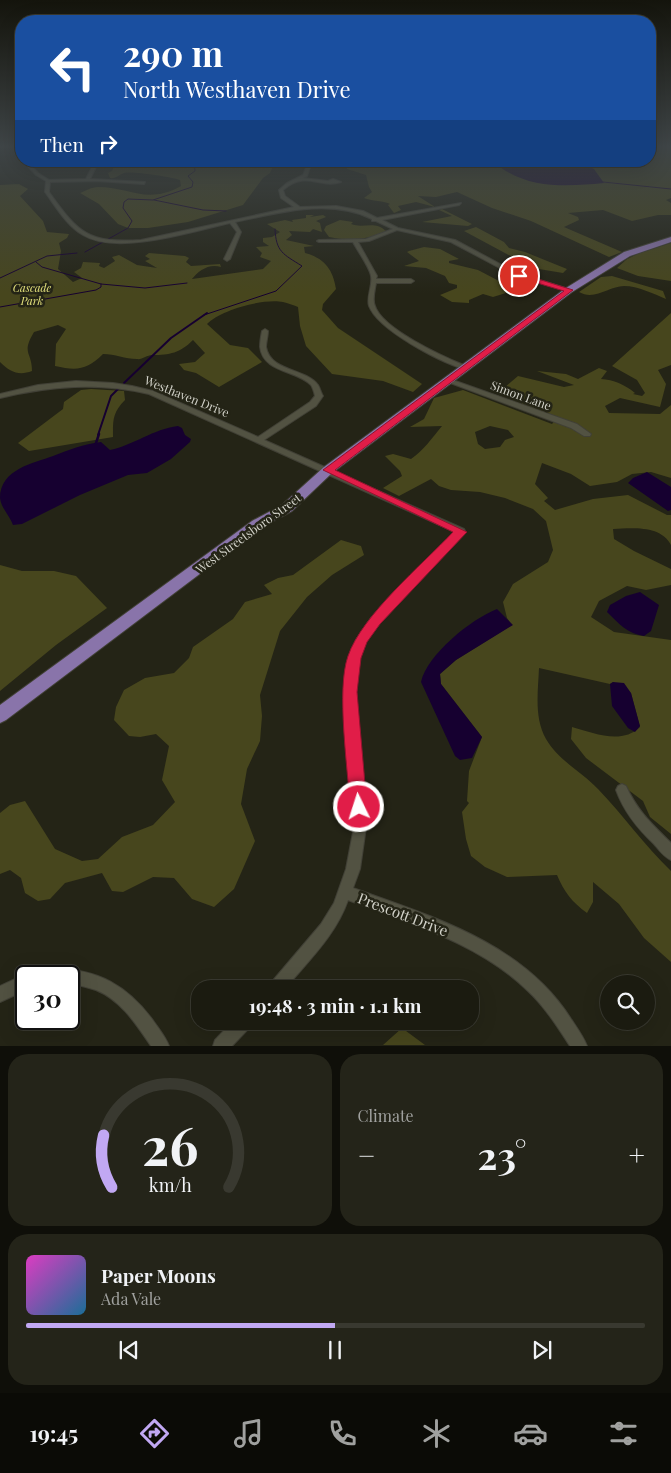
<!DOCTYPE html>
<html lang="en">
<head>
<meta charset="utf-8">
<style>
	body { margin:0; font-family:"Playfair Display",serif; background:#242419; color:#f1f3f6; height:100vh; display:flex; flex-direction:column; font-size:19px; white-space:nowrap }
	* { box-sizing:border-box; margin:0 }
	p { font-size:16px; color:#a0a19f }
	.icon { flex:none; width:28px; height:28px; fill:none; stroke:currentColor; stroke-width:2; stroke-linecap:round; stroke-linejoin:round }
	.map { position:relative; height:1046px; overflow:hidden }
	.details { display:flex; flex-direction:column; gap:8px; padding:8px; background:#0f0f09; flex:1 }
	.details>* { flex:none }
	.top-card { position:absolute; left:15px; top:15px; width:641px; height:152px; border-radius:20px; box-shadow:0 5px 20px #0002,0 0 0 1px #393930; background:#1a4fa0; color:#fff; overflow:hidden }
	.fabs { position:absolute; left:600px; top:975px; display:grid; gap:10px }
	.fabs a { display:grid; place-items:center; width:55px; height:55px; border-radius:50%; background:#1b1b10; box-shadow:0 5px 20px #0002,0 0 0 1px #393930; font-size:25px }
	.speed { position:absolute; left:15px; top:965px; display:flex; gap:10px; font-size:25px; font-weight:700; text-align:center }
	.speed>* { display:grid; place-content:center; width:65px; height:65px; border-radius:50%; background:#1b1b10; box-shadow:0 5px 20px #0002,0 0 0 1px #393930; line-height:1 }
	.speed .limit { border:2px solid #111; border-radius:8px; background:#fff; color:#111 }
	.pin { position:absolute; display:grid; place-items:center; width:42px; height:42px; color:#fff; margin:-21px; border:2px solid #fff; border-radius:50%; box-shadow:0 1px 5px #0007 }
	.me { position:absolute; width:55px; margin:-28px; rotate:356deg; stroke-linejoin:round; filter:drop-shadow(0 0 4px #0008) }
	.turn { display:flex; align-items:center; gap:18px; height:105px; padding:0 25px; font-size:22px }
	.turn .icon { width:65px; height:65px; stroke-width:2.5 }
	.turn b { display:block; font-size:35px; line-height:42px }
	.then { display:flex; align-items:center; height:48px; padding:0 25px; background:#0003; gap:10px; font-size:19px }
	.big { font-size:38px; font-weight:700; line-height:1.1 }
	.details .tile { flex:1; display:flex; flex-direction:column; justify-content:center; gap:8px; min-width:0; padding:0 18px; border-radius:20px; background:#242419 }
	.details .dial { align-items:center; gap:0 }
	.dial svg { height:130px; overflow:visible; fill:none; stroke:#393930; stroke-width:7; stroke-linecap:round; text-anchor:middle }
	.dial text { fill:#f1f3f6; stroke:none }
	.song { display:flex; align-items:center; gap:15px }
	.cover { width:60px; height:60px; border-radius:8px; background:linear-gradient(135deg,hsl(310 70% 55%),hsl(200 70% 35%)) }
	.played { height:5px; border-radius:2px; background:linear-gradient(90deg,#c1a8f3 50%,#393930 50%) }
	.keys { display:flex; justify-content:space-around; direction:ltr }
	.heat { display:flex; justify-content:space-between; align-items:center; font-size:28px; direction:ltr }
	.details .tiles { flex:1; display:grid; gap:8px; grid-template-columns:1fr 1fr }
	.tile:last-child { grid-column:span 2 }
	.trip { position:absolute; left:191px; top:980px; width:288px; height:50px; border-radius:20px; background:#1b1b10; box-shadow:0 5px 20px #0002,0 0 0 1px #393930; font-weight:700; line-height:50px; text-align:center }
	.dock { display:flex; height:80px; justify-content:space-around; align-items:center; background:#0b0b06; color:#a0a19f }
	.dock .icon { width:35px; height:35px }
	.dock .on { color:#c1a8f3 }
	.dock b { font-size:22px; color:#f1f3f6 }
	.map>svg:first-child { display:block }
	.green { fill:#47461d; fill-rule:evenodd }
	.water { fill:#160030 }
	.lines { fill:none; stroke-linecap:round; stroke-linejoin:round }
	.stream-far2 { stroke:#160030; stroke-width:1 }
	.stream-far1 { stroke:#160030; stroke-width:2 }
	.stream { stroke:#160030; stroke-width:2.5 }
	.street-casing { stroke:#414036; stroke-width:2 }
	.primary-casing { stroke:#414036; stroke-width:2 }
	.street { fill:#525242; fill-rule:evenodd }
	.primary { fill:#8974aa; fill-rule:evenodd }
	.route { fill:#e11d48; stroke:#92132f }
	.labels { text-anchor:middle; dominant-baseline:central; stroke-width:5; stroke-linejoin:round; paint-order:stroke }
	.far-park-label { font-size:11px; font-style:italic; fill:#e5e37d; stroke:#242416 }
	.street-label { font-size:12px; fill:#d2d2c9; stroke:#242416 }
	.near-street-label { font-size:15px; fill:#d2d2c9; stroke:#242416 }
</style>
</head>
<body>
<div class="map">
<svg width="671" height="1046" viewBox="0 0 671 1046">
	<rect width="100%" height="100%" fill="#242416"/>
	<path class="green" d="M650 146H671V198L666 200 671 203V215H658L632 221 603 210 568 213 578 217 579 220 564 227 622 252 609 257 531 221 492 208 457 192 436 197 418 196 435 207 416 202 398 206 401 210 394 213 388 205 390 204C385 201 371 201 364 198L372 192 369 187 366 175 347 169V166L359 161H650Z
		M120 161H279L274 164 270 173 263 178 243 205 188 222 148 228H128L118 224 99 204 80 193C85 191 92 187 98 187 130 187 147 205 181 186L180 180C171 177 133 171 124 173 118 175 116 179 110 178L108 173 112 171 115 164Z
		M19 184 28 189 20 196 43 221 47 232 69 234 67 238 59 243 61 251 58 269 73 282 82 278 74 272 81 268 83 262 100 263 99 266 104 268 115 261 112 257 119 255 137 265 157 268 145 261 150 259 145 256 149 253 185 256 189 258 186 262 191 266 220 264 221 267C209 263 198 271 192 279L263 269 271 261 260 257 262 253 256 247 269 246 263 242V238L272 237 280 232 267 224 285 220 293 222 292 220 306 218V215H314L310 217 323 215 326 217 316 221 320 223 322 232 313 229 310 232 289 231 292 235 286 240 314 246 304 247 305 253C324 258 333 269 336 289L323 304 322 310 338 328 422 384 413 392 383 381 332 374 306 346 300 326 298 307C293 305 288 303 283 302 264 298 220 310 207 324L230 345 248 348 262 362 219 387 196 373 184 370 179 364 195 362 205 353 193 340C180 353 170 355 152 355 147 355 142 360 137 359 125 359 115 354 103 354 87 370 77 371 55 366L56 344 66 329 58 325 34 332C21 354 32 351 32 371 19 376 10 372 0 362V185Z
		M442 209 472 224 468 226 422 222 452 216 439 210Z
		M340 220 353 222 351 224C364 229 374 220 386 231 367 240 350 241 329 237L324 230 326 226Z
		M476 227 504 242 509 248 525 252 567 269 563 273 533 268 464 231Z
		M671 243V281L638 276 617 268 627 259 640 253Z
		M424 247 440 249 459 259 449 261V263L478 270 516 290 493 297 483 294 469 300V303L452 302 440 295 457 288V285L449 283 445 276 426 268 404 266 419 261 407 252 409 251Z
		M612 276 663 291 666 299C654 294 638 286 624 286 609 286 595 301 579 292L601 277Z
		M671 313V365L658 370 666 384 660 407 620 398 605 406 609 413 660 414 671 405V478L651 472 632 474 617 482 590 486 571 474 542 463 535 484 548 498 544 501 555 510 593 499 628 495 667 515H671V545C661 525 632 528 613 529L614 539 634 551 671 569V585L646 590 627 586 599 601 591 617 614 632 671 640V834L650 817 643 801 586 758 571 739 572 727C593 733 622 745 640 727L631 693 613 682 610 684 539 668C538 692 534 718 546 739 558 760 582 772 598 789 624 816 644 845 671 871V962L644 938 619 904 593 882V902L587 913C572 902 564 892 557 875L507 877 485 867 471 856 466 839 462 812 469 803 467 801 469 771 482 737 441 684 440 674 456 660 512 625 507 618 503 602 513 584 548 562 553 550 546 521 533 509 505 498 480 492 451 490 439 486 431 479 399 496 383 488 402 476 400 471 385 456 393 454 411 459C424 450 432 438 442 426L410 427 424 419 434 398 463 390 552 424 558 417 497 394 518 376 564 387 574 385 537 371 566 374 578 379 599 368 607 371 601 379C614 380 624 384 635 393L633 394 642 396 645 393 637 380 612 366ZM490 426 508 430 514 437 505 440 500 447 485 449 478 444 475 432Z
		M91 389 124 391 125 400C112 413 113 421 113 437L29 451 18 443 63 409 64 402 81 390Z
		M341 540 361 546 364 555 332 575 307 597 280 631 260 695 262 716 260 741 247 769 241 804 255 841 234 889 214 907 192 899 174 878 153 877 123 892 112 891 102 873 65 883 50 899 38 901 25 893 21 878 10 870 0 874V813L10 805 25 801 55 849 82 861 98 859 122 837 153 825 175 802 162 780 169 746 156 734 140 737 129 736 114 720 116 707 124 690 145 678 174 673 189 658 193 647 233 619 245 602 272 594 264 585 278 578 293 575Z
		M0 565 22 571H54L76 576 107 608 56 645 0 691Z
		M402 1028 425 1045H383Z"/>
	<path class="water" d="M492 161H577L594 169 604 183C563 187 525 189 492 161Z
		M178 426 182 428 185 435 191 439 190 442 171 459 147 473 128 475 80 495 22 524 13 525C10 516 1 508 0 498 0 469 34 463 53 456 69 450 83 444 101 442L110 450C134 445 153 429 178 426Z
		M647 472 671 487V510L668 511 628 483 633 478Z
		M640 592 659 605 651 631 644 636C628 634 618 623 607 612L610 605 626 596Z
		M497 609 513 625 456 660 440 674 441 684 482 737 472 758 460 760 455 756 421 682C427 655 471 619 497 609Z
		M613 682 624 683 631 693 640 726 635 732 628 728 612 706 610 684Z"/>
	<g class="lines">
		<path class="stream-far2" d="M603 182 671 189
			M154 200 203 210 226 211
			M85 252 128 228 132 221 123 208 124 202 128 199 153 200 192 187 193 182 188 176 195 171 194 161
			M36 262 42 267 101 284 145 288 187 283
			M0 278 47 256 77 253
			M0 307 96 290 101 287V284
			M204 315 276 291 302 266C283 254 276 252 275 229"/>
		<path class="stream-far1" d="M124 383 171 338 207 313
			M98 435 111 396 119 388"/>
		<path class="stream" d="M96 443 99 434"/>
		<defs>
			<path id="street" d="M11 146H15L21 154V157Z
				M23 161H27L38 173 49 180 86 179 95 161H99L90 179 145 182 144 184 97 181 50 182 49 192C79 234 88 243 141 240L294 207 281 198 279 190 287 183 303 175 307 165H305V163L313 161 319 164 311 165 307 176 303 178 328 181 333 179 341 182C319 189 306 170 283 190L285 196 300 207 336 206 363 211 377 218 461 203 459 205 382 220 398 228 455 240 517 273 572 290 567 291 513 275 451 242 397 230 369 241 358 242 377 276 376 279H411L414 281 411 283H376C375 289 372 300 375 306 382 329 444 357 466 366L467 367 464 369C440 362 378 330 369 306 366 297 373 285 371 276 370 268 357 250 353 242H319L317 241 319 240 366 239 393 229 376 221H372V219C329 198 279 213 235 222L241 232 230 259 227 261 224 259 237 232 230 223C193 231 117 256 83 235 67 226 56 207 45 192L46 181 36 175Z
				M265 329 268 331C268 336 266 342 266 347 270 372 306 368 318 385 320 388 321 393 323 396L316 406 264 440 464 529 465 531 379 624 366 641 359 658 356 692 366 827 360 869 353 888C433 917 523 943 571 1019 577 1028 583 1036 587 1046H570C557 1026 545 1007 528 991 479 943 411 924 348 900 336 935 308 961 285 989H268L270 984 321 924 334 903 346 869 354 827 344 692 349 658 356 640 371 618 455 532 149 394C98 382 50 386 0 398V394L38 385 76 381 113 383 132 386 153 391 258 437 310 402 315 396C314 392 313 388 311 385 297 370 263 373 260 347 260 342 261 336 262 331Z
				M447 378 577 424 591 434 590 436H584L571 428 445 381 444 380Z
				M622 784 626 786C638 812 652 824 671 843V860C664 857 659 850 654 844 637 828 624 812 616 790L618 786Z
				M56 969C98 969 127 986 152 1019 158 1028 165 1036 169 1046H151C136 1024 121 1000 96 990 87 987 78 985 69 983V976H49L51 971Z
				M26 974 30 976H26V990L0 1002V986Z
				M233 1021H252L250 1027 232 1046H213L215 1040Z"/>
			<path id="primary" d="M671 237V242L630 256 572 292 332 473 292 511 262 527 6 720 0 723V705L252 521 282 505 324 467 566 288 624 252Z"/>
		</defs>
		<use href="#street" class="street-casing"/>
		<use href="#primary" class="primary-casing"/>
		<use href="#street" class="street"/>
		<use href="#primary" class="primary"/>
	</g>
	<linearGradient id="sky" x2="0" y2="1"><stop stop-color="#14140c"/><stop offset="0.5" stop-color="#3f4547"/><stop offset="1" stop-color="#3f4547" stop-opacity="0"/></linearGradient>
	<rect width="671" height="293" fill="url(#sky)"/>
	<path class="route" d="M519 273 573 290 335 470 467 532 380 624 367 642 361 658 357 692 367 807 364 813 359 815 353 813 350 807C348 769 336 690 348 656 362 615 422 565 453 532L323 470 564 291 517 277Z"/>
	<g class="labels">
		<g class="far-park-label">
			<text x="32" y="287">Cascade<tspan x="32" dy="13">Park</tspan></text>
		</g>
		<g class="street-label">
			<text transform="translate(521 395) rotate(20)">Simon Lane</text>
			<text transform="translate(187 396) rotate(22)">Westhaven Drive</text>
			<text transform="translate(248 533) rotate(-36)">West Streetsboro Street</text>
		</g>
		<g class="near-street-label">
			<text transform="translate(403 914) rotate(21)">Prescott Drive</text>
		</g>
	</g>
</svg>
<div class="fabs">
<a><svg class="icon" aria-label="search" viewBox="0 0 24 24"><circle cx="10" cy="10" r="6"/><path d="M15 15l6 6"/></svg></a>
</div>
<div class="speed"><div class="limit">30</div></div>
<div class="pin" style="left:519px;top:276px;background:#d93025"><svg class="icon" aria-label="arrive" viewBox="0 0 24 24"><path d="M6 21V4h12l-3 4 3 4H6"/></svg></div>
<svg class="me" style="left:359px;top:807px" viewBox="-20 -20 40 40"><circle r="17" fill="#e11d48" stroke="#fff" stroke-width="3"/><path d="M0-11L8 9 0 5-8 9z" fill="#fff"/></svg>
<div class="trip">19:48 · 3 min · 1.1 km</div>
<div class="top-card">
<div class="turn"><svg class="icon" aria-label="left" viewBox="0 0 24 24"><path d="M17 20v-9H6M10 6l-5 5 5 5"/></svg><div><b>290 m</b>North Westhaven Drive</div></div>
<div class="then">Then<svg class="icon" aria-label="right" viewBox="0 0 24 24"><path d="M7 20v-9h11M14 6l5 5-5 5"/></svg></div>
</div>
</div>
<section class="details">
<div class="tiles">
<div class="tile dial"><svg viewBox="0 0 100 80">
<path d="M14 69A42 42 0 1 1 86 69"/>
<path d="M14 69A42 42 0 0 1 9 37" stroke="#c1a8f3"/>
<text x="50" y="56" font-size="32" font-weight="700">26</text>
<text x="50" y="72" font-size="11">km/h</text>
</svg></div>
<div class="tile"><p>Climate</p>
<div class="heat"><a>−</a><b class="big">23°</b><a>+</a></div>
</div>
<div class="tile">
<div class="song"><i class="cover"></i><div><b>Paper Moons</b><p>Ada Vale</p></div></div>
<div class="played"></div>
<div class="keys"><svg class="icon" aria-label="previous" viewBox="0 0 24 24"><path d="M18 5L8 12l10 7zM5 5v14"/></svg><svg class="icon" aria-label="pause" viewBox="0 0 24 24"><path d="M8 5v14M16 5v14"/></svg><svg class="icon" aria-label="next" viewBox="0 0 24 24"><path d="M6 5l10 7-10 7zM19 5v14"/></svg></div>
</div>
</div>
</section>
<nav class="dock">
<b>19:45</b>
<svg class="icon on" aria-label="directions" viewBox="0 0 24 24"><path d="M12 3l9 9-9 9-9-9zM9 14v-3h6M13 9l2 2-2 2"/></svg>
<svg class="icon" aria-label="music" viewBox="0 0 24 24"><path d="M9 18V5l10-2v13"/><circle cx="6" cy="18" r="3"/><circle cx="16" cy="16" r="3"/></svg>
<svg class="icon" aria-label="phone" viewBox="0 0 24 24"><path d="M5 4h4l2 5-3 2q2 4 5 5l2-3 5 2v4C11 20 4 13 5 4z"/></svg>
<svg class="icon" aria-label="climate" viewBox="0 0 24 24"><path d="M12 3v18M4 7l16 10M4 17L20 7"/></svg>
<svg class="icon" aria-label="car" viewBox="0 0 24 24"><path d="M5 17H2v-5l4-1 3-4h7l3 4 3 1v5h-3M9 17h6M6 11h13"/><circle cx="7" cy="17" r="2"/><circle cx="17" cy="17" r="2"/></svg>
<svg class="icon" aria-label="filters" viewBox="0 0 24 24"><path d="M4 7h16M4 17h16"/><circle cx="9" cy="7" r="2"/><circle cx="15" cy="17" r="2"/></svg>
</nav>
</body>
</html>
